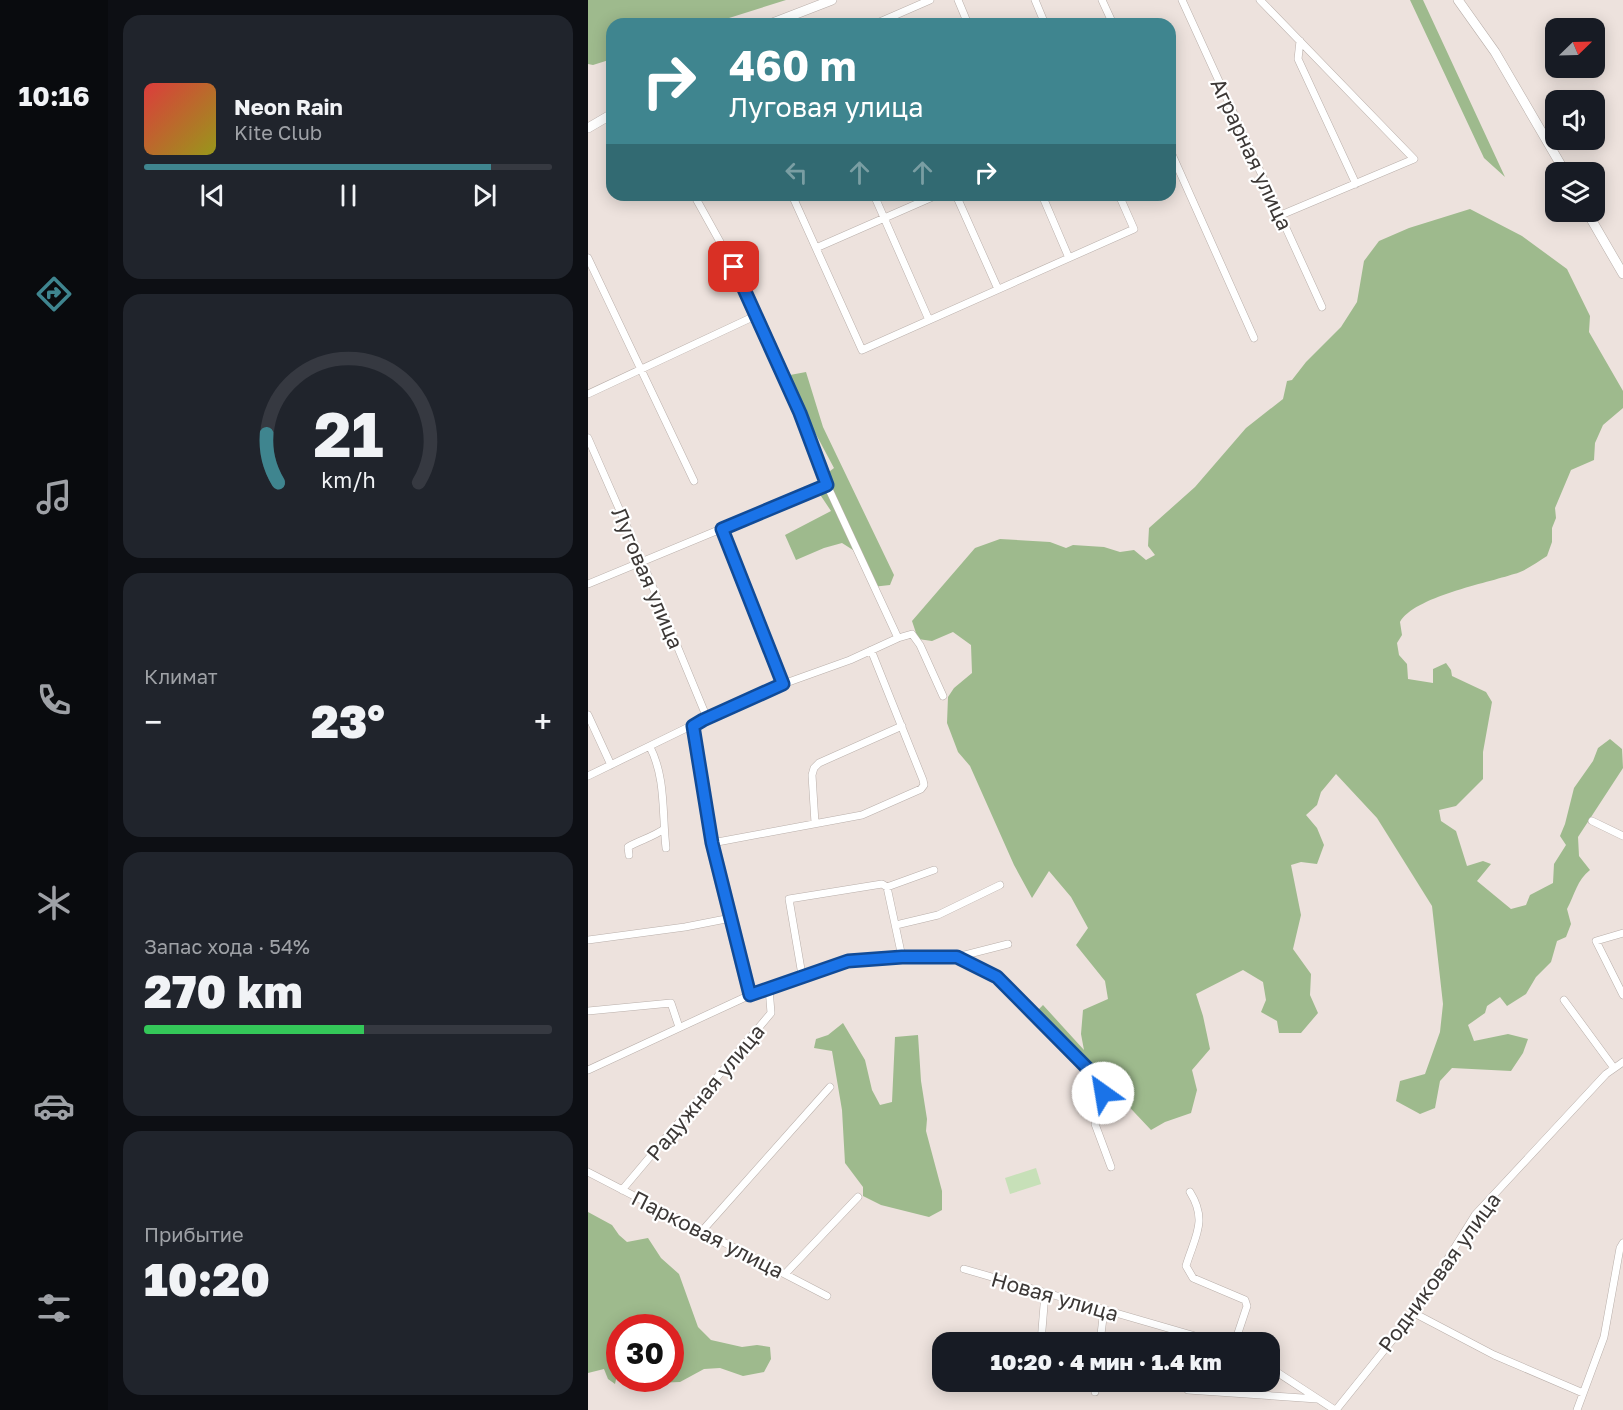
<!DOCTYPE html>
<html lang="ru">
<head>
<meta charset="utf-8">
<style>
	body { margin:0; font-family:"Golos Text",sans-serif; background:#20242c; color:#f1f3f6; height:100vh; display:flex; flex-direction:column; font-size:22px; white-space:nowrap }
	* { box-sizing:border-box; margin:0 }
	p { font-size:20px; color:#9ea1a6 }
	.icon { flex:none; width:33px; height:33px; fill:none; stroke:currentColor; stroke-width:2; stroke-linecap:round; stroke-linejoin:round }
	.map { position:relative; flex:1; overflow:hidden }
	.drawer { display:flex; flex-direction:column; gap:15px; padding:15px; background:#0d0f14; width:480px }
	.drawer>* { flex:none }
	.banner { position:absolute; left:18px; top:18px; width:570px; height:183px; border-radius:18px; box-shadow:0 3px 15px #0003; background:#3f858f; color:#fff; overflow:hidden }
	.needle { width:39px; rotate:67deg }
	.tools { position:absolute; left:957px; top:18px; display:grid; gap:12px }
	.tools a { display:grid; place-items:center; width:60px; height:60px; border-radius:12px; background:#171b24; box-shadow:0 3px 15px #0003; font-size:30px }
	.speed { position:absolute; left:18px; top:1314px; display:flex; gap:12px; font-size:30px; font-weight:700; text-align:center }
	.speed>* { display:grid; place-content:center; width:78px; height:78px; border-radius:50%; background:#171b24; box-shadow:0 3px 15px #0003; line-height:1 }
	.speed .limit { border:9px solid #d22; background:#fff; color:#111 }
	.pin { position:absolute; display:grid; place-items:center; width:51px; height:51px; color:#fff; margin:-26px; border-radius:12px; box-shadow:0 3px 9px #0006 }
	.me { position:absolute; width:66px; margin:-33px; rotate:328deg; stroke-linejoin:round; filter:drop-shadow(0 0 4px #0008) }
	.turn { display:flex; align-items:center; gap:21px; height:126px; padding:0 24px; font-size:27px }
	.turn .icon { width:78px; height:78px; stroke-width:2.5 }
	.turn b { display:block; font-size:42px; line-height:51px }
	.lanes { display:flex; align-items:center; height:57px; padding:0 24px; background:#0003; justify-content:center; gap:30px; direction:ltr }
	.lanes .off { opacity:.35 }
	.big { font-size:45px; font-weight:800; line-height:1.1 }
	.drawer .card { flex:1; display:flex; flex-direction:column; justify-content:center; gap:9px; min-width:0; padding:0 21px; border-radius:18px; background:#20242c }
	.drawer .dial { align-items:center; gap:0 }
	.dial svg { height:156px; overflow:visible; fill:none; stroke:#363941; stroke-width:7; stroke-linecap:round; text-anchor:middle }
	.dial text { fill:#f1f3f6; stroke:none }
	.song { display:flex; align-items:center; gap:18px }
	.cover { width:72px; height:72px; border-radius:9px; background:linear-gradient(135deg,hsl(0 70% 55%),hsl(60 70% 35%)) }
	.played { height:6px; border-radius:3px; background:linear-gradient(90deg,#3f858f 85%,#363941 85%) }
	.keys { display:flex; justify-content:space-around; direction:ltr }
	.heat { display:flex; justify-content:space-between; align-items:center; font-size:33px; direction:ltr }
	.charge { height:9px; border-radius:4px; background:linear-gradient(90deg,#34c759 54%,#363941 0) }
	.trip { position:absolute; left:344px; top:1332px; width:348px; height:60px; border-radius:18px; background:#171b24; box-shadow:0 3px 15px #0003; font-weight:800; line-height:60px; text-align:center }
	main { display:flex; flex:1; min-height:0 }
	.tabs { display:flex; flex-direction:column; width:108px; justify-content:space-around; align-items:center; background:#090b0e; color:#9ea1a6 }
	.tabs .icon { width:42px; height:42px }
	.tabs .on { color:#3f858f }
	.tabs b { font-size:27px; color:#f1f3f6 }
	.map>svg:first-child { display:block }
	.green { fill:#c7e0b8 }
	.forest { fill:#9eba8d }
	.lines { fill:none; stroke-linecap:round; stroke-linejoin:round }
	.minor-casing { stroke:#b9afaa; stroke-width:8 }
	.secondary-casing { stroke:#b9afaa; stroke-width:10 }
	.minor { stroke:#fff; stroke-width:7 }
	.secondary { stroke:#fff; stroke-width:9 }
	.route-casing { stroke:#114b97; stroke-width:15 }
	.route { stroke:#1a73e8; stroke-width:10 }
	.labels { text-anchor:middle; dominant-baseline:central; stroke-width:4.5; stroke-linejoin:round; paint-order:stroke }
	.street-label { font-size:21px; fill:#3c3836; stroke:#fff }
</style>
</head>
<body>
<main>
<nav class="tabs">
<b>10:16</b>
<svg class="icon on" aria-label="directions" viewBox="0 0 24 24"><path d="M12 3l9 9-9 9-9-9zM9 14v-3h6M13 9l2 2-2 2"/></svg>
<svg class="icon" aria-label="music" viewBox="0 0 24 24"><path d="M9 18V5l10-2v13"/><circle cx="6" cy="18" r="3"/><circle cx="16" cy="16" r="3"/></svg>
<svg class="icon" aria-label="phone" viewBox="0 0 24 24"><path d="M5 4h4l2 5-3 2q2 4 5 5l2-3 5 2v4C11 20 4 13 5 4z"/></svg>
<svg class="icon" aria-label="climate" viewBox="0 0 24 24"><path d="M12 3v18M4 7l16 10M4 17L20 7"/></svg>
<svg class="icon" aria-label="car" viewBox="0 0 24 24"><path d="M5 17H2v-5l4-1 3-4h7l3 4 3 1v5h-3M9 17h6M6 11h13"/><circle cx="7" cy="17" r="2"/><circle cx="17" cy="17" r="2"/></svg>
<svg class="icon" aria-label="filters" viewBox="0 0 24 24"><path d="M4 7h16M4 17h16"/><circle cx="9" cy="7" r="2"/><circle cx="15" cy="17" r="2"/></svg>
</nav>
<section class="drawer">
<div class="card">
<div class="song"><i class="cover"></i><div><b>Neon Rain</b><p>Kite Club</p></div></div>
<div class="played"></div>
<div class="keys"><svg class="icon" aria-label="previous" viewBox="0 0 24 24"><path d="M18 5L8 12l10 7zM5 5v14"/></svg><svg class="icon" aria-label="pause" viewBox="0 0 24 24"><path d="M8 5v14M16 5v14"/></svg><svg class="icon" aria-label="next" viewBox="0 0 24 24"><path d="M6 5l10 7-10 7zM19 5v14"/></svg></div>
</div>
<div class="card dial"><svg viewBox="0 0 100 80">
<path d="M14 69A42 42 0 1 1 86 69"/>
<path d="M14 69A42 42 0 0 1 8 44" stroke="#3f858f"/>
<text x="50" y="56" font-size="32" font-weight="700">21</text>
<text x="50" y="72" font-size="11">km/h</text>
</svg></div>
<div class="card"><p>Климат</p>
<div class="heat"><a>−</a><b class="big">23°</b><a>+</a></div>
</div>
<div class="card"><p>Запас хода · 54%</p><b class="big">270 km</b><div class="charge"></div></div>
<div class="card"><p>Прибытие</p><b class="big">10:20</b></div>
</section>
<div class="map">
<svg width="1035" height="1410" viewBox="0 0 1035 1410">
	<rect width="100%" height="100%" fill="#ede2dd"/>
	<path class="green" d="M448 1168 453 1184 422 1194 417 1178Z"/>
	<path class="forest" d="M0 0H198L122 24H24V59L5 65 0 64Z
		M822 0H835L917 177 896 158Z
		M882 209 934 236 979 269 1002 316 1001 332 1035 391V408L1015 425 1007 443 1006 460 983 470 967 508 968 518 964 528V542L959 556C949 562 938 571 926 574 899 583 826 597 812 622L814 635 809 643 811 655 819 664 820 679 845 683V669L858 663 863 670 864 676 898 692 904 702 895 752V779L868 806 851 810 853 821 868 831 879 866 895 861 903 864 889 881 923 909 938 905 942 895 965 883 966 864 978 845 972 836 977 824 986 788 1005 761 1010 748 1022 739 1034 749 1035 768 990 837 991 856 1002 870C989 880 987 894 979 909L983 924 978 937 969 941 963 962 948 977 938 994 919 1006 912 997 899 1006 897 1013 880 1025 886 1041 920 1034 940 1039 935 1053 923 1071 864 1068 852 1081 847 1108 832 1114 808 1101 812 1081 837 1074 852 1032 855 1004 844 906 789 818 748 774 733 792 729 805 718 815 729 828 736 845 729 864 713 862 703 865 713 915 705 949 723 974 722 995 730 1013 713 1033H691L689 1021 673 1012 678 1000 675 982 655 970 608 994 615 1016 622 1049 604 1070 609 1090 603 1113 577 1122 563 1130 450 1010 455 1005 496 1050 493 1034 495 1010 520 999 517 981 488 945 500 928 483 897 461 871 444 898 426 865 382 766 370 752 359 723 360 697 366 688 384 673 383 645 365 632 344 641 330 639 324 621 387 548 412 539 462 542 478 548 485 545 516 547 532 552 546 550 558 560 567 555 560 546 561 528 607 487 658 428 695 399 699 381 704 380 718 362 753 327 769 302 776 261 791 241 821 228Z
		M218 372 235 427 306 575 302 585 284 587 265 550 254 543 236 548 208 560 197 535 243 511 233 496V478L246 468 223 425 202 375Z
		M255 1023 277 1060 284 1090 292 1105 304 1102 307 1037 330 1035 333 1081 339 1119 338 1131 354 1191V1210L341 1217 293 1205 275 1196V1187L257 1163 254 1110 244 1051 226 1048 228 1039 240 1035Z
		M0 1212 24 1225 31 1235 39 1242 60 1238 73 1258 91 1274 110 1327 123 1340 154 1347 169 1345 182 1347 183 1359 176 1372 155 1376 132 1368 116 1369 92 1382 42 1384 37 1379 82 1378V1328H32L31 1375H29L27 1384 20 1379 16 1369 0 1373Z"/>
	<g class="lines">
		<defs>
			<path id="minor" d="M370 0 380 24
				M447 0 457 24
				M514 0 525 24
				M594 0 734 307
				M672 0 826 159 693 215
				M287 24 342 0
				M712 41 710 59 768 184
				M582 150 666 338
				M106 195 146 267 169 315 212 413 239 485 310 638
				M204 195 274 350 546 229 531 195
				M286 195 341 320
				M368 195 410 289
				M454 195 481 258
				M228 248 349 195
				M0 258 106 481
				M0 394 169 315
				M0 438 54 561 119 718
				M134 529 195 684
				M0 584 239 485
				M0 715 23 765
				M105 726 124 843 162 995
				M62 747C78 778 74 814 78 848
				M0 776 115 720 195 684 262 660 310 638 324 634 332 645 355 696
				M1004 821 1035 836
				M227 823 224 775 226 768 231 763 314 726
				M124 843 274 815 333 789 336 785 335 780 283 650
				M41 855 40 847C52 840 65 837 76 829
				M299 887 314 957
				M308 925 350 915 412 885
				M1035 933 1008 941 1035 995
				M0 940 97 927 143 918
				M369 957 420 944
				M214 975 201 899 294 884 299 887 346 870
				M976 1000 1026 1068
				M0 1011 83 1003 91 1027
				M0 1070 162 995 260 961 314 957H369L409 977 513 1082 515 1093 507 1124 523 1167
				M0 1172 239 1296
				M34 1190 183 1013 181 988
				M602 1192C620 1221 607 1236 598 1266L605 1278 657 1300 659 1306 647 1342
				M114 1231 242 1087
				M376 1269 628 1342
				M198 1273 270 1197
				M826 1313 906 1355 995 1393
				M453 1342 457 1293
				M512 1342 516 1310
				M681 1367 747 1410
				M600 1390 729 1399
				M507 1392 508 1382
				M748 1410 826 1313 887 1215 1018 1074 1035 1062
				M989 1410 1016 1337 1032 1248 1035 1243"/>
			<path id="secondary" d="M870 0 907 52 977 172
				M182 24 244 0
				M0 128 24 114
				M999 212 1035 274"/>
		</defs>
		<use href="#minor" class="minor-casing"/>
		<use href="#secondary" class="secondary-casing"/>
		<use href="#minor" class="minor"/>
		<use href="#secondary" class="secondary"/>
	</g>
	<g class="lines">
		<defs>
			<path id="route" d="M146 267 212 413 239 485 134 529 195 684 115 720 105 726 124 843 162 995 260 961 314 957H369L409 977 513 1082 515 1093"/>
		</defs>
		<use href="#route" class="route-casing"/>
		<use href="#route" class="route"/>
	</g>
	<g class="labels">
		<g class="street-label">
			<text transform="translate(664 154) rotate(65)">Аграрная улица</text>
			<text transform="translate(60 578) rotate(67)">Луговая улица</text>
			<text transform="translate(117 1092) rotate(-50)">Радужная улица</text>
			<text transform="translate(120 1234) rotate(27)">Парковая улица</text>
			<text transform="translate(851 1272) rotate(-54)">Родниковая улица</text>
			<text transform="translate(467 1296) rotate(16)">Новая улица</text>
		</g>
	</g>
</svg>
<div class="tools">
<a><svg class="needle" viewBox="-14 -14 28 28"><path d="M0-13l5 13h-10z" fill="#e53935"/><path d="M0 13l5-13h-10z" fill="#9ea1a6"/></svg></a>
<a><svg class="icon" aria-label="sound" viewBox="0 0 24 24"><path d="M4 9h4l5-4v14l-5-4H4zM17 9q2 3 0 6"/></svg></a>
<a><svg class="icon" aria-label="layers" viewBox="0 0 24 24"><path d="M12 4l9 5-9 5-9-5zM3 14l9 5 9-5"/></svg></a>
</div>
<div class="speed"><div class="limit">30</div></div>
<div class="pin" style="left:146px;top:267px;background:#d93025"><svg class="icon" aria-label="arrive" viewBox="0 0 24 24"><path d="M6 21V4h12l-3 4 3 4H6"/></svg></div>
<svg class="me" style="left:515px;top:1093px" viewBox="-20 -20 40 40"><circle r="19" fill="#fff"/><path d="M0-13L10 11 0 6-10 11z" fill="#1a73e8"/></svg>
<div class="trip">10:20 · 4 мин · 1.4 km</div>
<div class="banner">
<div class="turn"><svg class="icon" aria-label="right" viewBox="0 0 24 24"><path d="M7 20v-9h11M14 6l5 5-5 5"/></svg><div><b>460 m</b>Луговая улица</div></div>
<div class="lanes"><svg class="icon off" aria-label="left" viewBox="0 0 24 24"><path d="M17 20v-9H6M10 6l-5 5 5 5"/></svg><svg class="icon off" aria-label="ahead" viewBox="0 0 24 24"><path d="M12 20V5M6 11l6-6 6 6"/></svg><svg class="icon off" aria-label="ahead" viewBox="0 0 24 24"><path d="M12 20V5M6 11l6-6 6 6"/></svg><svg class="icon" aria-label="right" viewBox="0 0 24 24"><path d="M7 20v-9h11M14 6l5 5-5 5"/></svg></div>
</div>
</div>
</main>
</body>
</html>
